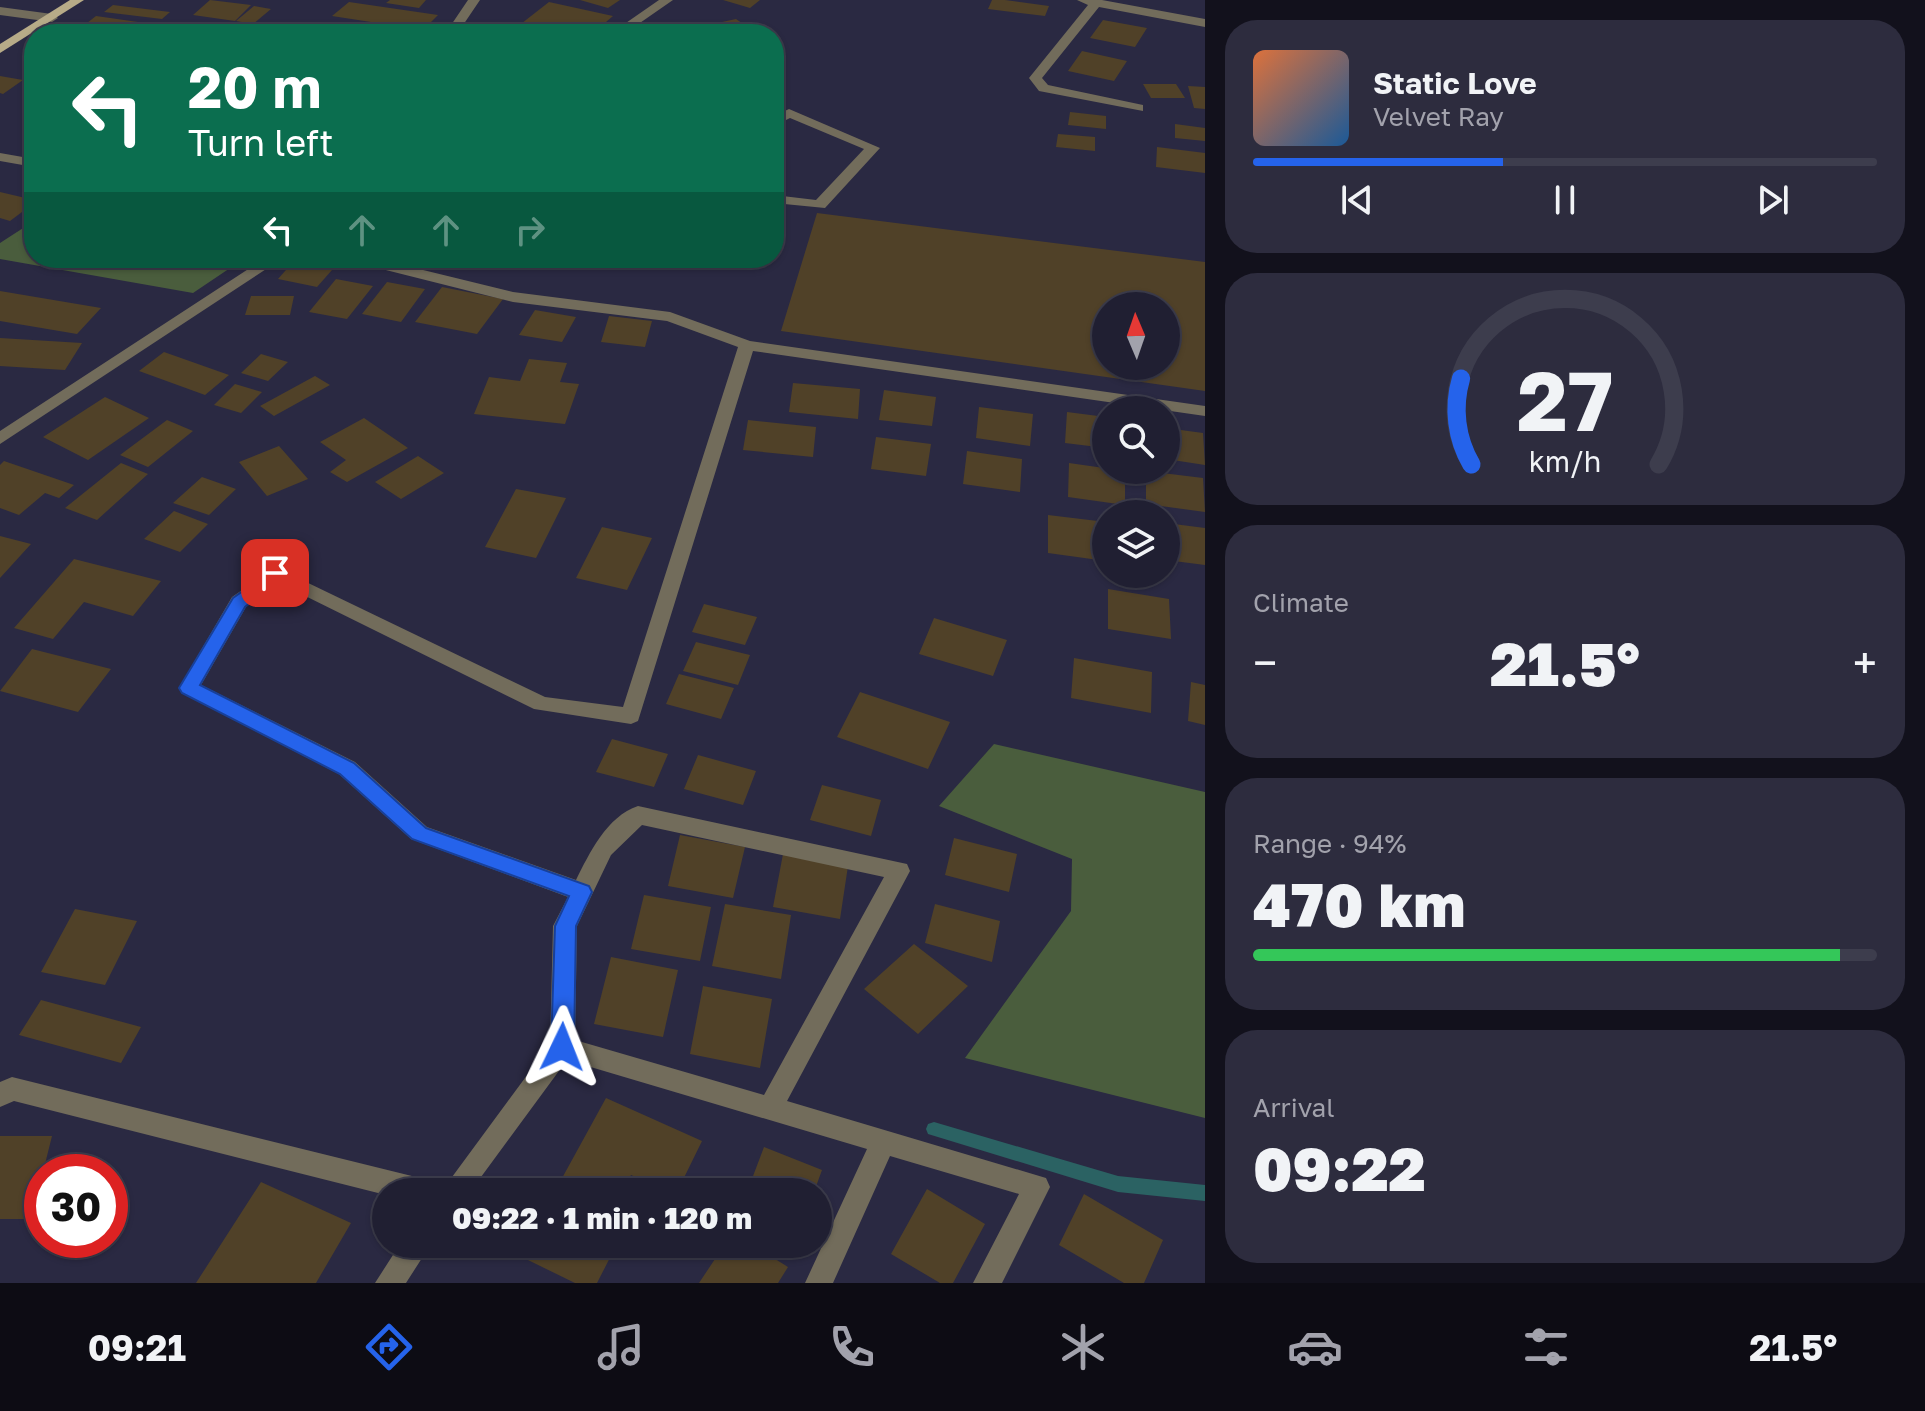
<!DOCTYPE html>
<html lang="en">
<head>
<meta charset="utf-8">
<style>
	body { margin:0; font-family:"Golos Text",sans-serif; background:#2d2c3e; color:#f1f3f6; height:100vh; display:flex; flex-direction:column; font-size:30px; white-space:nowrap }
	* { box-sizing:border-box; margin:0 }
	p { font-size:26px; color:#a2a2ac }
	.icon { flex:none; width:44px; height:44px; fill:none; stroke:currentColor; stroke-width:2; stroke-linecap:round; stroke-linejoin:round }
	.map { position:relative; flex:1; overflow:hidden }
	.drawer { display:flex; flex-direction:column; gap:20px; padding:20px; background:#12111c; width:720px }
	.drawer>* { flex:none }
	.guide { position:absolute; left:24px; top:24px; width:760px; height:244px; border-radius:32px; box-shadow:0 2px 6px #0004,0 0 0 2px #3d3d4d; background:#0b6e4f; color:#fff; overflow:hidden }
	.needle { width:52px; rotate:358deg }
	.fabs { position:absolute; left:1092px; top:292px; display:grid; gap:16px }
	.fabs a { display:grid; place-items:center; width:88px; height:88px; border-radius:50%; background:#201f32; box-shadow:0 2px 6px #0004,0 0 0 2px #3d3d4d; font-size:40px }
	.speed { position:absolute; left:24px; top:1154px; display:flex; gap:16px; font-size:40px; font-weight:700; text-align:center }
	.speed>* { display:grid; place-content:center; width:104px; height:104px; border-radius:50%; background:#201f32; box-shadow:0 2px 6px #0004,0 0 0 2px #3d3d4d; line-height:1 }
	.speed .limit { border:12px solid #d22; background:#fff; color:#111 }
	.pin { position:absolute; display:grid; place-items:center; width:68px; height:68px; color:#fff; margin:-34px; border-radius:16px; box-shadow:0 4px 12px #0006 }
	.me { position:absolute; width:88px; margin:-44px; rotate:2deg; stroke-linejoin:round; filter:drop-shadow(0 0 6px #0008) }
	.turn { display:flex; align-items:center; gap:28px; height:168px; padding:0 32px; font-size:36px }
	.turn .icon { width:104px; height:104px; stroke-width:2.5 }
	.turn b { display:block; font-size:56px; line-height:68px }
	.lanes { display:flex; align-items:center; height:76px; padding:0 32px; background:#0003; justify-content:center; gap:40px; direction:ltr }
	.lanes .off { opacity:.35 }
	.big { font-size:60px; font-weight:800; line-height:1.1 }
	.drawer .tile { flex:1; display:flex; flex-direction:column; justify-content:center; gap:12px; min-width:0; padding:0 28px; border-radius:32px; background:#2d2c3e }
	.drawer .dial { align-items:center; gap:0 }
	.dial svg { height:208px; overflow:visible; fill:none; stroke:#3d3d4d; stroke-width:7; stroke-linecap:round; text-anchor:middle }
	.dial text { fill:#f1f3f6; stroke:none }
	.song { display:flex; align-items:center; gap:24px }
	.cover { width:96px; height:96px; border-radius:12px; background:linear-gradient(135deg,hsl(20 70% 55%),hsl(210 70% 35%)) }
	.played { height:8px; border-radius:4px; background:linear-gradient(90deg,#2563eb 40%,#3d3d4d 40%) }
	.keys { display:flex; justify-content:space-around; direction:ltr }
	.heat { display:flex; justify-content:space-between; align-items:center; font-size:44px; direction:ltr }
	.charge { height:12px; border-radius:6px; background:linear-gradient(90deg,#34c759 94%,#3d3d4d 0) }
	.trip { position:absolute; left:372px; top:1178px; width:460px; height:80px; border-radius:40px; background:#201f32; box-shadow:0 2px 6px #0004,0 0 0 2px #3d3d4d; font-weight:800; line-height:80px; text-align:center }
	.tabs { display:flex; height:128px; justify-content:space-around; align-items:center; background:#0d0c14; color:#a2a2ac }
	.tabs .icon { width:56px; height:56px }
	.tabs .current { color:#2563eb }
	.tabs b { font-size:36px; color:#f1f3f6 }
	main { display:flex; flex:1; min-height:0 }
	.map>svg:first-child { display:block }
	.green { fill:#4a5d3d }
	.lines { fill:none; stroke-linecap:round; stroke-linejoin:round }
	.stream { fill:#2b6263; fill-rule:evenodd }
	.building { fill:#504128; fill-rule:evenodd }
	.street { fill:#726c5b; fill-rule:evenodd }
	.primary { fill:#b7ab88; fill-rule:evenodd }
	.route { fill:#2563eb; stroke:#184099; stroke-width:2 }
</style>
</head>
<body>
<main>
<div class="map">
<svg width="1205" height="1283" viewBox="0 0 1205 1283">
	<rect width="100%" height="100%" fill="#2a2942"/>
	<path class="green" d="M34 221V258H245L193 293 0 259V243Z
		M994 744 1205 792V1118L965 1058 1071 911 1072 859 939 806Z"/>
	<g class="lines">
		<path class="stream" d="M934 1122 1118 1176 1205 1185V1201L1118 1192 928 1134 926 1129 928 1124Z"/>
	</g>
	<path class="building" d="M210 0 251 5 235 21 193 15Z
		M390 0H426L419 8 386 3Z
		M580 0H620L608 8Z
		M723 0H760L750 8Z
		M992 0H1005L1049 6 1045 16 988 9Z
		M349 2 438 15 423 30 332 16Z
		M549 2 613 16 592 34H508Z
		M113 5 170 12 162 19 104 12Z
		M254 6 271 9 253 24 236 21Z
		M96 16 166 26 157 34H73Z
		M736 19 758 34H720L708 25Z
		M1103 20 1147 28 1135 47 1090 38Z
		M175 25 226 31 223 34H166Z
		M1082 51 1127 61 1114 81 1068 71Z
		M0 76 23 80 3 94 0 93Z
		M1143 84H1176L1185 98H1151Z
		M1188 86 1205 87V109L1194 108Z
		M1070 112 1106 116V129L1068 125Z
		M1175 124 1205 128V141L1175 138Z
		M1058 134 1095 137V151L1056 147Z
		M1157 147 1205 153V173L1156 167Z
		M0 192 34 200V203L10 221 0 218Z
		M817 213 1205 262V391L781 331ZM1106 306H1166V366H1106Z
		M435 258H482L476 267Z
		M293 262 332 270 317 287 278 279Z
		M336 279 373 286 347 319 309 312Z
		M387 282 425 289 401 322 362 314Z
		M442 287 503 299 477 334 415 322Z
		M0 291 101 308 77 334 0 321Z
		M251 296H294L290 315H245Z
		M535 310 576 317 562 342 519 335Z
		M609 316 652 321 645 347 601 342Z
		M0 338 82 343 65 370 0 366Z
		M164 352 229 375 205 395 139 371Z
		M261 354 288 362 268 381 241 373Z
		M529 359 567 363 560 382 579 384 565 424 474 414 489 377 520 381Z
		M315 376 330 385 274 416 260 406Z
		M793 383 860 389 858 419 789 412Z
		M235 384 262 392 241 413 214 405Z
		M884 390 936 397 932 426 879 420Z
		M105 397 149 418 88 460 43 437Z
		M979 407 1033 414 1030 446 976 438Z
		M1067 412 1106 417V448L1065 443Z
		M364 418 408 448 347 482 330 472 346 460 320 442Z
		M167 420 193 431 148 467 120 455Z
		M748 420 816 427 813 457 743 450Z
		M1166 428 1203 433 1205 465 1166 459Z
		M876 437 931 444 926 476 871 469Z
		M279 446 308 479 267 496 239 462Z
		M967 451 1022 459 1020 492 963 484Z
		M418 456 444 473 401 499 375 482Z
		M4 461 74 485 59 498 45 493 19 515 0 508V465Z
		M121 463 148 474 97 520 65 508Z
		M1069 463 1125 471V505L1068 497Z
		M1146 471 1203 478 1205 512 1146 504Z
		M202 477 236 489 209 515 173 503Z
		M516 489 566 498 536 558 485 547Z
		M174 511 208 524 180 552 144 539Z
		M1048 515 1106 522V561L1048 553Z
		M1166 523 1205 528V565L1166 560Z
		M602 527 652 538 627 590 576 578Z
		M0 536 31 544 0 578Z
		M74 559 161 581 133 616 84 602 53 639 14 628Z
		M1108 589 1169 599 1171 639 1108 629Z
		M704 604 757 617 745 645 692 632Z
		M934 618 1007 640 993 676 919 654Z
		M696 642 750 655 738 685 683 671Z
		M32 649 111 669 78 712 0 691Z
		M1074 658 1152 672 1151 713 1071 698Z
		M679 674 734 688 721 719 666 704Z
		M1191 682 1205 685V725L1188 721Z
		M860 692 950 722 928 769 837 737Z
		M612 739 668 754 654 787 596 772Z
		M698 755 756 771 743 805 684 789Z
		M822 785 881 800 871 836 810 820Z
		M680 835 745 847 733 898 668 886Z
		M954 838 1017 854 1009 892 945 875Z
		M783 854 848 866 840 919 773 907Z
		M644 895 711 907 700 961 631 949Z
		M725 904 791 915 781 979 712 966Z
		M935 904 1000 921 992 962 925 943Z
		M75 909 137 921 105 985 41 972Z
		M914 944 968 986 918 1034 864 989Z
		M611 957 678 970 663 1037 594 1024Z
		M703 986 772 999 760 1068 690 1054Z
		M41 1000 141 1027 121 1063 19 1035Z
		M606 1098 702 1141 677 1192H668L631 1175 622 1192H588L561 1180Z
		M0 1136H52L38 1192 42 1191V1219H0Z
		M764 1147 822 1170 814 1192H747Z
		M261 1182 351 1223 316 1283H196Z
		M927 1189 985 1224 953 1283H940L891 1254Z
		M1084 1194 1163 1240 1144 1283H1124L1059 1245Z
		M495 1244H617L597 1283H575Z
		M725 1244H751L788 1267 778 1283H699Z"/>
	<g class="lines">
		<path class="street" d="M468 0H480L457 34H445Z
			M659 0H673L624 34H610Z
			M1077 0H1102L1205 19V27L1099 7 1042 78 1048 85 1143 105V111L1039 91 1029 78 1088 5Z
			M0 7 52 14 58 18 52 22 0 15Z
			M789 109 880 148 825 208 774 203V195L816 200 864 149 790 118 774 126V116Z
			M0 153 34 159V167L0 161Z
			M265 258H283L0 444V431Z
			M347 258H374L513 292 670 312 750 341 1205 406V416L753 351 638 721 631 724 534 709 277 582 246 607 201 685 355 762 427 827 576 880C589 854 607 816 638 806L907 864 910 871 787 1101 1046 1178 1050 1187 1002 1283H973L1019 1194 890 1156 833 1283H805L867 1149 567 1060 470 1192H441L550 1044 553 926 568 897 411 839 339 774 182 693 179 688 232 597 275 567 545 697 623 707 738 347 667 321 513 302 350 261ZM642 825 884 877 764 1095 575 1040 577 926 611 855Z
			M12 1077 424 1179 434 1183 437 1192H386V1195L14 1101 0 1107V1082Z
			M400 1244H431L406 1283H375Z"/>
		<path class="primary" d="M70 0H84L0 53V44Z"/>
	</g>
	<path class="route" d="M275 568 284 573 281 578 245 607 200 685 354 763 426 828 589 886 592 892 576 926 574 1047 570 1054 562 1057 554 1054 551 1047 555 926 569 896 412 839 340 774 182 693 179 688 233 598Z"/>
</svg>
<div class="fabs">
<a><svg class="needle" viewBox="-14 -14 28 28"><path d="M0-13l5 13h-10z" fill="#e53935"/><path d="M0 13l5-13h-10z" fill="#a2a2ac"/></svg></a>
<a><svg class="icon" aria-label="search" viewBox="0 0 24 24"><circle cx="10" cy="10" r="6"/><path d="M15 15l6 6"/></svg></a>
<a><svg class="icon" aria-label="layers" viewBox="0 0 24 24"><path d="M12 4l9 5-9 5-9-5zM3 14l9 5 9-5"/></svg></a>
</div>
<div class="speed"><div class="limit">30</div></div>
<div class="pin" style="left:275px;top:573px;background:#d93025"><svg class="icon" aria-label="arrive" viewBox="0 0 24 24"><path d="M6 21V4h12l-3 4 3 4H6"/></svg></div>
<svg class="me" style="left:562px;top:1047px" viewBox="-20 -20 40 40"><path d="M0-17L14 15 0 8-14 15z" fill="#2563eb" stroke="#fff" stroke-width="4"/></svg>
<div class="trip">09:22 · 1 min · 120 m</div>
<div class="guide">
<div class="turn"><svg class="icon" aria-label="left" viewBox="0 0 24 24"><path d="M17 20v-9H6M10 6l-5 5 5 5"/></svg><div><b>20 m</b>Turn left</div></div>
<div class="lanes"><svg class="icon" aria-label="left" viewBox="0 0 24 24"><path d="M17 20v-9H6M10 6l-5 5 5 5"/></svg><svg class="icon off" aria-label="ahead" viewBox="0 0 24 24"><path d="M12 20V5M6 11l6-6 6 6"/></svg><svg class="icon off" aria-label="ahead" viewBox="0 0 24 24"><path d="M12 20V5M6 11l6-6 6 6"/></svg><svg class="icon off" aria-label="right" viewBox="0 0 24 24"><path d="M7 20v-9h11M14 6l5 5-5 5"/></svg></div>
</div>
</div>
<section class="drawer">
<div class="tile">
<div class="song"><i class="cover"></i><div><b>Static Love</b><p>Velvet Ray</p></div></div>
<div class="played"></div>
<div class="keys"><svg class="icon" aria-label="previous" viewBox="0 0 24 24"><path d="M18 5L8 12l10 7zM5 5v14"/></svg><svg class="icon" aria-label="pause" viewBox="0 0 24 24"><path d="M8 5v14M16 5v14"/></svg><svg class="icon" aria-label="next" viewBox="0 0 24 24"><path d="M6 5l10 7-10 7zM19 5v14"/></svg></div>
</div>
<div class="tile dial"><svg viewBox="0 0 100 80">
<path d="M14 69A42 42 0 1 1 86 69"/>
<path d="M14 69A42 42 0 0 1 10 36" stroke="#2563eb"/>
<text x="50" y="56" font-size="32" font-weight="700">27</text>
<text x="50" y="72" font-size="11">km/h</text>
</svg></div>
<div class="tile"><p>Climate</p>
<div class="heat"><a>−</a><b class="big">21.5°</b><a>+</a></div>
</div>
<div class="tile"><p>Range · 94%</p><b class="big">470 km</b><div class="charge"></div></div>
<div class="tile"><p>Arrival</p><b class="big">09:22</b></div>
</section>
</main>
<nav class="tabs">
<b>09:21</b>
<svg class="icon current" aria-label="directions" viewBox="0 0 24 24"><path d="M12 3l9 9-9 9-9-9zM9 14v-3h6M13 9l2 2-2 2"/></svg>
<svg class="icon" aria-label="music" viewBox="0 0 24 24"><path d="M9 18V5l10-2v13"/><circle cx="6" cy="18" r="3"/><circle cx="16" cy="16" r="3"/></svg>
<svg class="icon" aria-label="phone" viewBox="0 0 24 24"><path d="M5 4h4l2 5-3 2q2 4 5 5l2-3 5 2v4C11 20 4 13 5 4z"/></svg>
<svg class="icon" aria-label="climate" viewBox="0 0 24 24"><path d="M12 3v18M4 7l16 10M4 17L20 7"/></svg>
<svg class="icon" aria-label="car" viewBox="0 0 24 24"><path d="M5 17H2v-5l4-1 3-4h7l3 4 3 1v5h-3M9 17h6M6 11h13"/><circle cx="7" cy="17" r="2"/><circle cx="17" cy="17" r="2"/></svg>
<svg class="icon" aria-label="filters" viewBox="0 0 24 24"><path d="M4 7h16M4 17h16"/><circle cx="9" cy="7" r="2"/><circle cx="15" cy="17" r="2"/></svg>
<b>21.5°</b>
</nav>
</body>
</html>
